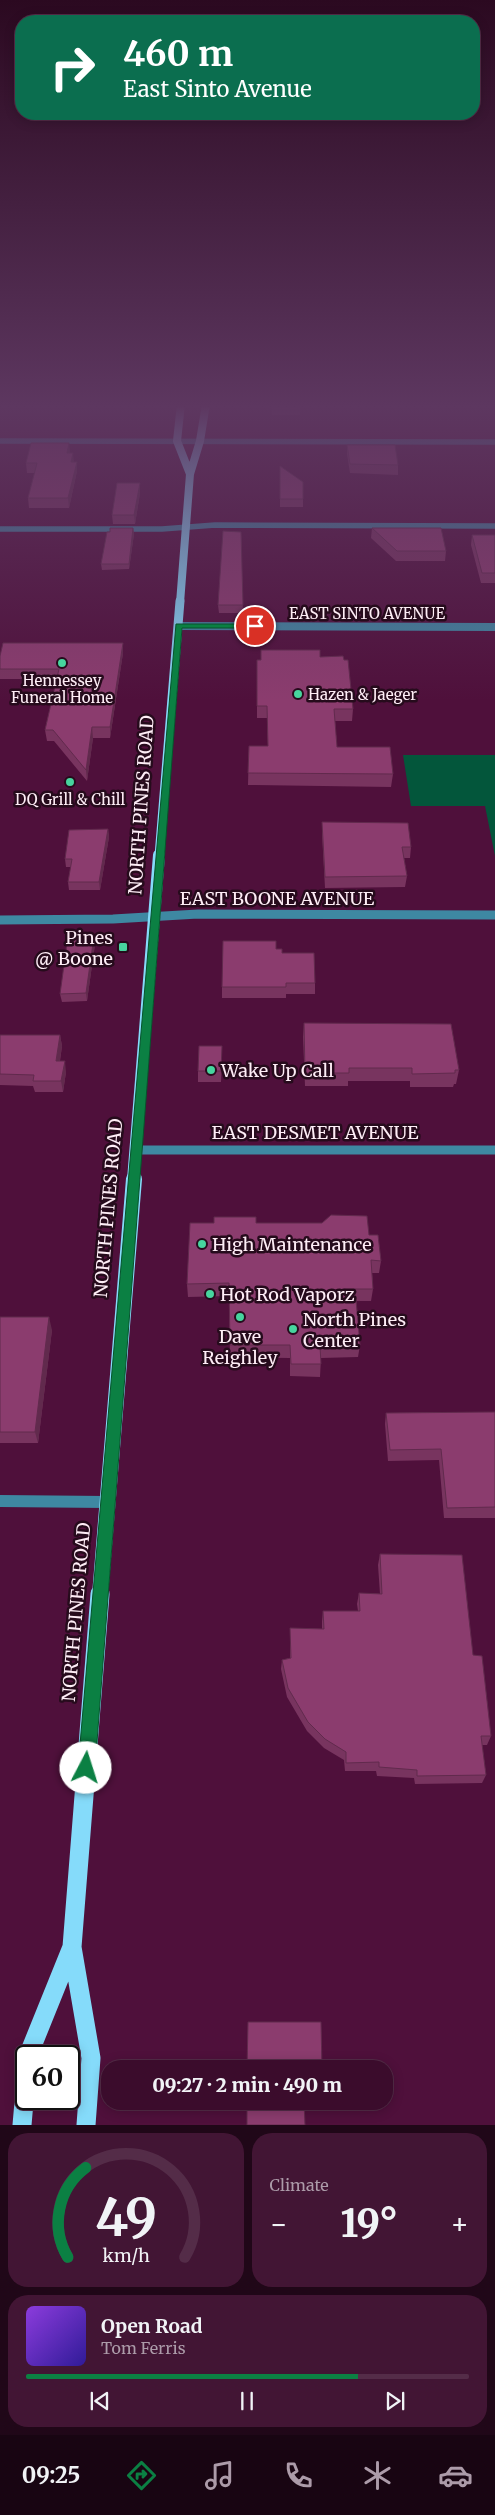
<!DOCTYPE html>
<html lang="en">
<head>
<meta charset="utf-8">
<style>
	body { margin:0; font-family:Merriweather,serif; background:#421534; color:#f1f3f6; height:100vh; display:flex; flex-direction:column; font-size:19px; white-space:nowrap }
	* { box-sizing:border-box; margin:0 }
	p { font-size:16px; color:#ac9ba9 }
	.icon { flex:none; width:28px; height:28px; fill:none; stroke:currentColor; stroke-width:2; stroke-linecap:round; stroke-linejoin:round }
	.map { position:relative; height:2125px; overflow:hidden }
	.sheet { display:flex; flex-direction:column; gap:8px; padding:8px; background:#200718; flex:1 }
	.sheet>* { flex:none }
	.hud { position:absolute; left:15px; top:15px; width:465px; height:105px; border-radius:20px; box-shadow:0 2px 12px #0003,0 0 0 1px #542c48; background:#0b6e4f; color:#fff; overflow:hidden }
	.speed { position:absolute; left:15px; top:2045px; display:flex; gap:10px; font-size:25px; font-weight:700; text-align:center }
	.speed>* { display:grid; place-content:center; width:65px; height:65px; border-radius:50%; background:#3b0c2c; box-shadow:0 2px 12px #0003,0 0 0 1px #542c48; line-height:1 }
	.speed .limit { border:2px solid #111; border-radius:8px; background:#fff; color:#111 }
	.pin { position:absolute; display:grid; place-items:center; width:42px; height:42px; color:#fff; margin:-21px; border:2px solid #fff; border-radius:50%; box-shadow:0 1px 5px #0007 }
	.me { position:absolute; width:55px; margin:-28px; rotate:5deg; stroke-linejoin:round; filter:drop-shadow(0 0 4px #0008) }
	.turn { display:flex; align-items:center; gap:18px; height:105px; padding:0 25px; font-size:22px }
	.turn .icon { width:65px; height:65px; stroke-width:2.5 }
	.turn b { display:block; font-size:35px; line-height:42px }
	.big { font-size:38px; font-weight:800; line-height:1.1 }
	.sheet .tile { flex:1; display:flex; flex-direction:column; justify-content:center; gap:8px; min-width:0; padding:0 18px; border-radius:20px; background:#421534 }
	.sheet .dial { align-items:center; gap:0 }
	.dial svg { height:130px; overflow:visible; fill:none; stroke:#542c48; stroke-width:7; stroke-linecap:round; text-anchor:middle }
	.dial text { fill:#f1f3f6; stroke:none }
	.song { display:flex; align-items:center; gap:15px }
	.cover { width:60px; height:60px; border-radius:8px; background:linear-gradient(135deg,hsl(270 70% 55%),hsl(250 70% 35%)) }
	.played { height:5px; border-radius:2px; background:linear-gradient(90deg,#0b8043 75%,#542c48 75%) }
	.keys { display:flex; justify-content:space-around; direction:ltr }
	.heat { display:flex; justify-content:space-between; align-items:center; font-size:28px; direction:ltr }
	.sheet .tiles { flex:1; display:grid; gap:8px; grid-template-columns:1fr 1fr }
	.tile:last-child { grid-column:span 2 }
	.trip { position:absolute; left:101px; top:2060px; width:292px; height:50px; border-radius:20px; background:#3b0c2c; box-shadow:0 2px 12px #0003,0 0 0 1px #542c48; font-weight:800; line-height:50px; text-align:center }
	.tabs { display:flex; height:80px; justify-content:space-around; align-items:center; background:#180512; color:#ac9ba9 }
	.tabs .icon { width:35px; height:35px }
	.tabs .active { color:#0b8043 }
	.tabs b { font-size:22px; color:#f1f3f6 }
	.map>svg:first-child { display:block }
	.green { fill:#03563b }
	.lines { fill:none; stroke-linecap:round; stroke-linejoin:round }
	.minor-far3 { stroke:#3e88a2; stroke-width:5.5 }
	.minor-far2 { stroke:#3e88a2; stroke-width:8 }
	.minor-far1 { stroke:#3e88a2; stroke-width:9 }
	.minor { stroke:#3e88a2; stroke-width:12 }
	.tertiary { stroke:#3e88a2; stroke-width:5.5 }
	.primary-far4 { stroke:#85dbfa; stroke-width:8 }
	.primary-far3 { stroke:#85dbfa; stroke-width:9 }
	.primary-far2 { stroke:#85dbfa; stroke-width:12 }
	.primary-far1 { stroke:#85dbfa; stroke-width:16 }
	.primary { stroke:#85dbfa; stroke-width:19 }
	.wall { fill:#78345f }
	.shaded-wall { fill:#612a4d }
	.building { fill:#8b3c6e; stroke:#612a4d }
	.route { fill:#0b8043; stroke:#07532c }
	.poi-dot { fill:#47d49e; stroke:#260b1c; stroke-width:2 }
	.labels { text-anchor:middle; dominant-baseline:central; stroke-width:5; stroke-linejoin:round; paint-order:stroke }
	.far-street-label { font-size:15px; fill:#feedf6; stroke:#260b1c }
	.far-poi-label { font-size:15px; fill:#feedf6; stroke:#260b1c }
	.street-label { font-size:18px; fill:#feedf6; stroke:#260b1c }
	.poi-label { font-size:18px; fill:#feedf6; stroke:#260b1c; text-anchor:start }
</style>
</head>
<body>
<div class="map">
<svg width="495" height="2125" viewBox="0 0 495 2125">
	<rect width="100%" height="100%" fill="#4f103b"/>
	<path class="green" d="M403 755H495V856L485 806H411Z"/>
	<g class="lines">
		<path class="minor-far3" d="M0 529H162L215 525 495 526"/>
		<path class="minor-far2" d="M178 626 495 627"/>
		<path class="minor-far1" d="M0 920 113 919 198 914 495 915
			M135 1150H495"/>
		<path class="minor" d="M0 1501 107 1502"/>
		<path class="tertiary" d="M0 441 495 442"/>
		<path class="primary-far4" d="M181 404 177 441 190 474
			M180 603 190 474 200 441 206 404"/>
		<path class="primary-far3" d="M159 856 180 601"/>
		<path class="primary-far2" d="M133 1180 159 855"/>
		<path class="primary-far1" d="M100 1595 134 1179"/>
		<path class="primary" d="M28 2056 72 1947
			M22 2125 26 2079
			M86 2125 91 2058 72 1947 100 1594"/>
	</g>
	<path class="wall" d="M272 404H300V415H272Z
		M347 445 398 465V475L350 473 347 454Z
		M70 453 74 462H77V471L69 508H29L28 498 35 473H27L26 463Z
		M280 466 303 499V507H280Z
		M140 483V493L135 524H113L112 515Z
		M133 528 134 534 129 569 102 570 101 564Z
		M372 528 446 551 445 561H396L371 538Z
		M241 532 243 613H219L218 605Z
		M472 535H495V583H481L471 545Z
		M123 643V653L110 738H93L87 781 54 741H47L45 730 57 679H0V656Z
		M320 657 353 709 352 721H335L337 747 393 774 391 787 248 785 249 746H268L267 718H257V660Z
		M322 822 411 847 410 858H404L407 876 405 887 325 888 322 833Z
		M108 829 109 837 100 890H69L68 882 71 867H66L65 859Z
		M94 936 95 944 87 1001 62 1002 60 994Z
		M276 949 282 953 315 983V994H286V998H222V987Z
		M304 1023 459 1070 456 1084H454L453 1087H410V1081H348V1086H305L303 1037Z
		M0 1035H60L62 1046 60 1061 66 1072 63 1092H35L33 1086 0 1085Z
		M222 1046 221 1082H198V1071Z
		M256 1223 369 1235 381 1261 379 1273H372L373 1289 371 1301H356L360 1345 358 1357 321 1358 320 1377 290 1376V1358L230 1357 229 1296 188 1297 187 1284Z
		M0 1317 52 1330 38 1443H0Z
		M495 1412V1518H444L439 1460 388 1461 385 1424 386 1413Z
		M380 1554 473 1655 491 1736 487 1745H482L486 1775 482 1783 415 1784 414 1778 377 1776 376 1771H345L344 1760 324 1748 307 1731 287 1697 281 1669 282 1660 290 1658V1628L322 1629V1621L323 1611H358L357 1604 359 1593 380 1594 378 1565Z"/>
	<path class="shaded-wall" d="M69 443 70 452 68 462 67 453Z
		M73 453 74 462H71Z
		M77 462V471L69 508 68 498Z
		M140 483V493L135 524 134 515Z
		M133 528 134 534 129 569V564Z
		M123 643V653L110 738V727Z
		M92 727 93 738 87 781 86 770Z
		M108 829 109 837 100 890 99 882Z
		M94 936 95 944 87 1001 86 993Z
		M60 1035 62 1046 58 1072 56 1061Z
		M222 1046V1057L221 1082V1071Z
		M65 1061 66 1072 63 1092 61 1081Z
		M49 1317 52 1330 38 1443 35 1432Z"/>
	<path class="building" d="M272 404H300V407H272Z
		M31 443H69L67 453H73L71 462H77L68 498H28L37 463H26Z
		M347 445H395L398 465 350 464Z
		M280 466 303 482V499H280Z
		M117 483H140L134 515H112Z
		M110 528H133L129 564H101L107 532H110Z
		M372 528H441L446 551H397Z
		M223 531 241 532 243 605H218Z
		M472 535H495V573H482Z
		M3 643H123L110 727H92L86 770 53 730H45L59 669H0V656Z
		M261 650H320V657L343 656 344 660H348L353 709H334L337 747H390L393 774 248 773 249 746H268L267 706H257V660H261Z
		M322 822 408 823 411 847H402L407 876 325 877Z
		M108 829 99 882H68L72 859H65L69 830Z
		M68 936H94L86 993 60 994Z
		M223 941H276V949H282V953H314L315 983H286V987H222Z
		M304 1023 451 1024 459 1070H455V1073L412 1074V1068H349V1073H305Z
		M0 1035H60L56 1061H65L61 1081H33L34 1075 0 1074Z
		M199 1046H222L221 1071H198Z
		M331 1215 367 1216 369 1235H378L381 1261 371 1260 373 1289H355L360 1345 320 1346 321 1364H291L290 1345H230L229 1283 187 1284 190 1223H214V1217H256V1223H322Z
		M0 1317H49L35 1432H0Z
		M495 1412V1507L447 1508 441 1449 390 1450 386 1413Z
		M380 1554 462 1555 473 1655 482 1656 491 1736H481L486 1775 417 1776V1770L379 1767V1762L346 1763V1752L325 1739 308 1722 288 1688 282 1660 291 1658 290 1628 324 1629 323 1611H360L359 1593 382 1594Z
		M248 2022H321L322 2069H247Z
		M247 2101H304L305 2125H247Z"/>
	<linearGradient id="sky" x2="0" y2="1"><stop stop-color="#2b0920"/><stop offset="0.58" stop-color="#5d3760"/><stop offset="1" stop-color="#5d3760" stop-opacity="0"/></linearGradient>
	<rect width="495" height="701" fill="url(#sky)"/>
	<path class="route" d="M176 624H255L258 626 255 628H182L95 1768 92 1774 86 1777 80 1774 78 1768Z"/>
	<g class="poi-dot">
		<circle cx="62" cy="663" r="5"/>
		<circle cx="298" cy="694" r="5"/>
		<circle cx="70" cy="782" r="5"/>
		<rect x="118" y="942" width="10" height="10" rx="2.5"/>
		<circle cx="211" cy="1070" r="5"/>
		<circle cx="202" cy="1244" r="5"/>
		<circle cx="210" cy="1294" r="5"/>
		<circle cx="240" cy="1317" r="5"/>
		<circle cx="293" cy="1329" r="5"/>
	</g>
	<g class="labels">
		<g class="far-street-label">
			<text x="367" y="613">EAST SINTO AVENUE</text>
		</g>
		<g class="far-poi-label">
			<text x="62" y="680">Hennessey<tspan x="62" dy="17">Funeral Home</tspan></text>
			<text x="308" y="694" text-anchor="start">Hazen &amp; Jaeger</text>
			<text x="70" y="799">DQ Grill &amp; Chill</text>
		</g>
		<g class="street-label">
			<text transform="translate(141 805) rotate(-86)">NORTH PINES ROAD</text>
			<text x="277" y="898">EAST BOONE AVENUE</text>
			<text x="315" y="1132">EAST DESMET AVENUE</text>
			<text transform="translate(108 1208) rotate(-85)">NORTH PINES ROAD</text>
			<text transform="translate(76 1612) rotate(-85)">NORTH PINES ROAD</text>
		</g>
		<g class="poi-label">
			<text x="113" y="937" text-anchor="end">Pines<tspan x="113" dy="21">@ Boone</tspan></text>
			<text x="221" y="1070">Wake Up Call</text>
			<text x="212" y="1244">High Maintenance</text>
			<text x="220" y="1294">Hot Rod Vaporz</text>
			<text x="303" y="1319">North Pines<tspan x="303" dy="21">Center</tspan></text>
			<text x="240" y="1336" text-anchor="middle">Dave<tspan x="240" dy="21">Reighley</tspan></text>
		</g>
	</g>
</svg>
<div class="speed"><div class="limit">60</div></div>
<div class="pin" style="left:255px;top:626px;background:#d93025"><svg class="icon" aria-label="arrive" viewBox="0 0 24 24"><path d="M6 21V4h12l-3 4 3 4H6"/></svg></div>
<svg class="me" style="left:86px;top:1768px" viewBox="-20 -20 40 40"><circle r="19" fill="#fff"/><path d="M0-13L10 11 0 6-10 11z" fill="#0b8043"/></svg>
<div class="trip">09:27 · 2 min · 490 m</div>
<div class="hud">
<div class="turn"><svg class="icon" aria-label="right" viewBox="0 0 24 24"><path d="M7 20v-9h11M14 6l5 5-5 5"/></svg><div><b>460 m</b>East Sinto Avenue</div></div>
</div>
</div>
<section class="sheet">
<div class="tiles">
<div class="tile dial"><svg viewBox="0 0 100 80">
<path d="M14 69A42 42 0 1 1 86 69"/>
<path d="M14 69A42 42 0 0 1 25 14" stroke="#0b8043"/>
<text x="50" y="56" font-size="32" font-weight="700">49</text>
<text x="50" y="72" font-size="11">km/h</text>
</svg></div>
<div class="tile"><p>Climate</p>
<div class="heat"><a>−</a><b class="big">19°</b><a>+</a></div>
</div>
<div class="tile">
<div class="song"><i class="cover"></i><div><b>Open Road</b><p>Tom Ferris</p></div></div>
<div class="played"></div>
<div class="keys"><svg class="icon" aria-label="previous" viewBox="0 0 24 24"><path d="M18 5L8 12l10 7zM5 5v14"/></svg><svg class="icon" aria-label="pause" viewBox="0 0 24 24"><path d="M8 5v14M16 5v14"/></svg><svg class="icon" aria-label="next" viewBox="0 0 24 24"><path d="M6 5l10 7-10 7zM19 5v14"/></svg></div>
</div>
</div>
</section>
<nav class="tabs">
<b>09:25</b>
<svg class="icon active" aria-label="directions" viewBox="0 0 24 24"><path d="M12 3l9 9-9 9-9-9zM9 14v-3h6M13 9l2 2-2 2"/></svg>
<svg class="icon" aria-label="music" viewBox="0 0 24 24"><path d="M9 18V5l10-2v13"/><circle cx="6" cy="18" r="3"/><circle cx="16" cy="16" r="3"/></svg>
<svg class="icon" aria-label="phone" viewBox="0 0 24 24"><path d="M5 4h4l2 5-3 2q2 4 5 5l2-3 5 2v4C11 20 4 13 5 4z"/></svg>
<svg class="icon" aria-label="climate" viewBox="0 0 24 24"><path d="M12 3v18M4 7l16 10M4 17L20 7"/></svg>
<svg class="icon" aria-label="car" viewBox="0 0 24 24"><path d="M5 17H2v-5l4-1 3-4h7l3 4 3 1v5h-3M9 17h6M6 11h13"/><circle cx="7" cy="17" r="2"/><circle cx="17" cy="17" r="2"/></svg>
</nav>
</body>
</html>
